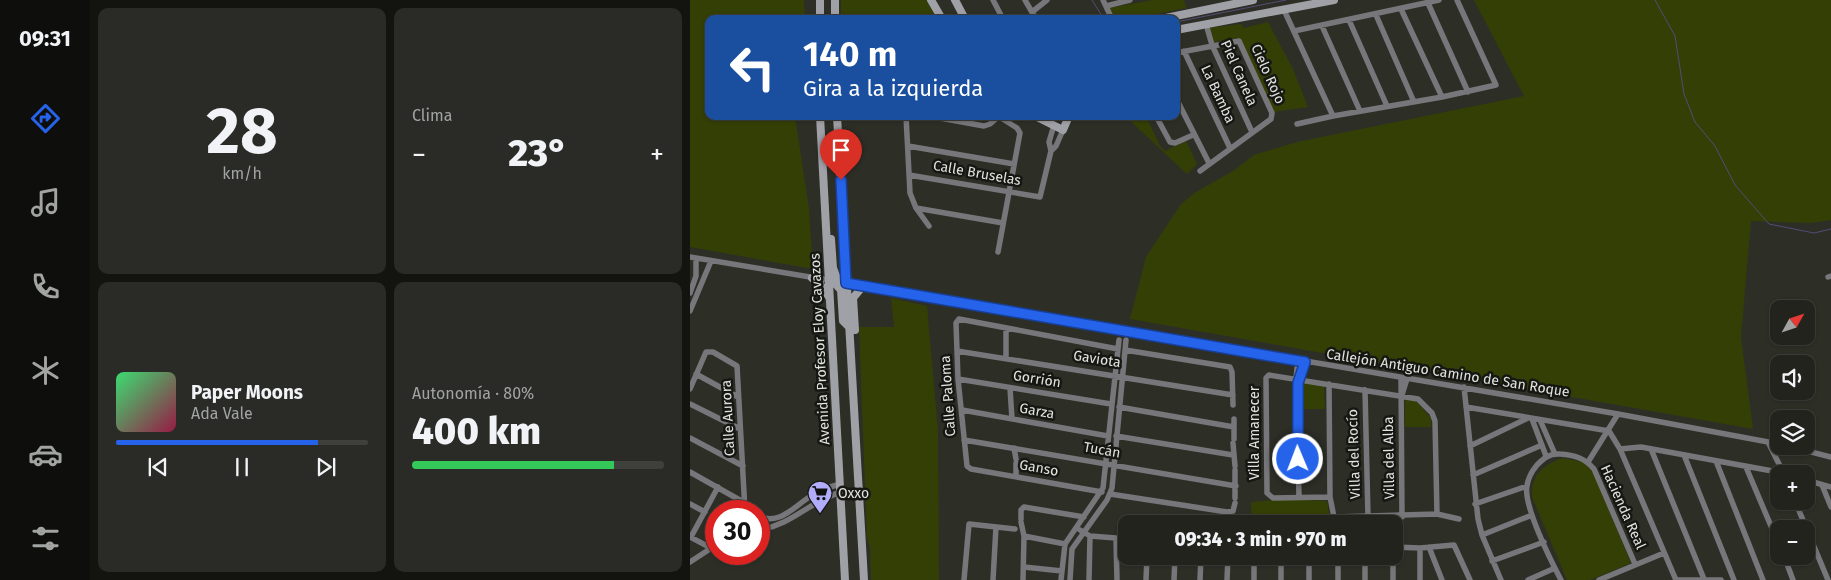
<!DOCTYPE html>
<html lang="es">
<head>
<meta charset="utf-8">
<style>
	body { margin:0; font-family:"Fira Sans",sans-serif; background:#2a2b26; color:#f1f3f6; height:100vh; display:flex; flex-direction:column; font-size:19px; white-space:nowrap }
	* { box-sizing:border-box; margin:0 }
	p { font-size:16px; color:#a2a4a4 }
	.icon { flex:none; width:28px; height:28px; fill:none; stroke:currentColor; stroke-width:2; stroke-linecap:round; stroke-linejoin:round }
	.map { position:relative; flex:1; overflow:hidden }
	.details { display:flex; flex-direction:column; gap:8px; padding:8px; background:#131310; width:600px }
	.details>* { flex:none }
	.top-card { position:absolute; left:15px; top:15px; width:475px; height:105px; border-radius:10px; box-shadow:0 1px 4px #0004,0 0 0 1px #3f403b; background:#1a4fa0; color:#fff; overflow:hidden }
	.needle { width:32px; rotate:50deg }
	.tools { position:absolute; left:1080px; top:300px; display:grid; gap:10px }
	.tools a { display:grid; place-items:center; width:45px; height:45px; border-radius:10px; background:#22231d; box-shadow:0 1px 4px #0004,0 0 0 1px #3f403b; font-size:25px }
	.speed { position:absolute; left:15px; top:500px; display:flex; gap:10px; font-size:25px; font-weight:700; text-align:center }
	.speed>* { display:grid; place-content:center; width:65px; height:65px; border-radius:50%; background:#22231d; box-shadow:0 1px 4px #0004,0 0 0 1px #3f403b; line-height:1 }
	.speed .limit { border:8px solid #d22; background:#fff; color:#111 }
	.pin { position:absolute; display:grid; place-items:center; width:42px; height:42px; color:#fff; margin:-51px -21px; border-radius:50% 50% 50% 0; rotate:-45deg; box-shadow:0 0 5px #0007 }
	.pin .icon { rotate:45deg }
	.me { position:absolute; width:55px; margin:-28px; rotate:359deg; stroke-linejoin:round; filter:drop-shadow(0 0 4px #0008) }
	.turn { display:flex; align-items:center; gap:18px; height:105px; padding:0 15px; font-size:22px }
	.turn .icon { width:65px; height:65px; stroke-width:2.5 }
	.turn b { display:block; font-size:35px; line-height:42px }
	.big { font-size:38px; font-weight:800; line-height:1.1 }
	.details .card { flex:1; display:flex; flex-direction:column; justify-content:center; gap:8px; min-width:0; padding:0 18px; border-radius:10px; background:#2a2b26 }
	.details .dial { align-items:center; gap:0 }
	.dial b { font-size:65px; line-height:1 }
	.song { display:flex; align-items:center; gap:15px }
	.cover { width:60px; height:60px; border-radius:8px; background:linear-gradient(135deg,hsl(140 70% 55%),hsl(340 70% 35%)) }
	.played { height:5px; border-radius:2px; background:linear-gradient(90deg,#2563eb 80%,#3f403b 80%) }
	.keys { display:flex; justify-content:space-around; direction:ltr }
	.heat { display:flex; justify-content:space-between; align-items:center; font-size:28px; direction:ltr }
	.charge { height:8px; border-radius:4px; background:linear-gradient(90deg,#34c759 80%,#3f403b 0) }
	.details .tiles { flex:1; display:grid; gap:8px; grid-template-columns:repeat(2,1fr) }
	.trip { position:absolute; left:428px; top:515px; width:285px; height:50px; border-radius:10px; background:#22231d; box-shadow:0 1px 4px #0004,0 0 0 1px #3f403b; font-weight:800; line-height:50px; text-align:center }
	main { display:flex; flex:1; min-height:0 }
	.menu { display:flex; flex-direction:column; width:90px; justify-content:space-around; align-items:center; background:#0e0e0c; color:#a2a4a4 }
	.menu .icon { width:35px; height:35px }
	.menu .active { color:#2563eb }
	.menu b { font-size:22px; color:#f1f3f6 }
	.map>svg:first-child { display:block }
	.green { fill:#343f06 }
	.lines { fill:none; stroke-linecap:round; stroke-linejoin:round }
	.stream { stroke:#564a76; stroke-width:1 }
	.street { stroke:#77777b; stroke-width:5.5 }
	.secondary { stroke:#a0a0a7; stroke-width:8 }
	.route-casing { stroke:#184099; stroke-width:12 }
	.route { stroke:#2563eb; stroke-width:9 }
	.labels { text-anchor:middle; dominant-baseline:central; stroke-width:5; stroke-linejoin:round; paint-order:stroke }
	.street-label { font-size:14px; fill:#e1e3de; stroke:#161713 }
	.poi-label { font-size:14px; fill:#e1e3de; stroke:#161713; text-anchor:start }
</style>
</head>
<body>
<main>
<nav class="menu">
<b>09:31</b>
<svg class="icon active" aria-label="directions" viewBox="0 0 24 24"><path d="M12 3l9 9-9 9-9-9zM9 14v-3h6M13 9l2 2-2 2"/></svg>
<svg class="icon" aria-label="music" viewBox="0 0 24 24"><path d="M9 18V5l10-2v13"/><circle cx="6" cy="18" r="3"/><circle cx="16" cy="16" r="3"/></svg>
<svg class="icon" aria-label="phone" viewBox="0 0 24 24"><path d="M5 4h4l2 5-3 2q2 4 5 5l2-3 5 2v4C11 20 4 13 5 4z"/></svg>
<svg class="icon" aria-label="climate" viewBox="0 0 24 24"><path d="M12 3v18M4 7l16 10M4 17L20 7"/></svg>
<svg class="icon" aria-label="car" viewBox="0 0 24 24"><path d="M5 17H2v-5l4-1 3-4h7l3 4 3 1v5h-3M9 17h6M6 11h13"/><circle cx="7" cy="17" r="2"/><circle cx="17" cy="17" r="2"/></svg>
<svg class="icon" aria-label="filters" viewBox="0 0 24 24"><path d="M4 7h16M4 17h16"/><circle cx="9" cy="7" r="2"/><circle cx="15" cy="17" r="2"/></svg>
</nav>
<section class="details">
<div class="tiles">
<div class="card dial"><b>28</b><p>km/h</p></div>
<div class="card"><p>Clima</p>
<div class="heat"><a>−</a><b class="big">23°</b><a>+</a></div>
</div>
<div class="card">
<div class="song"><i class="cover"></i><div><b>Paper Moons</b><p>Ada Vale</p></div></div>
<div class="played"></div>
<div class="keys"><svg class="icon" aria-label="previous" viewBox="0 0 24 24"><path d="M18 5L8 12l10 7zM5 5v14"/></svg><svg class="icon" aria-label="pause" viewBox="0 0 24 24"><path d="M8 5v14M16 5v14"/></svg><svg class="icon" aria-label="next" viewBox="0 0 24 24"><path d="M6 5l10 7-10 7zM19 5v14"/></svg></div>
</div>
<div class="card"><p>Autonomía · 80%</p><b class="big">400 km</b><div class="charge"></div></div>
</div>
</section>
<div class="map">
<svg width="1141" height="580" viewBox="0 0 1141 580">
	<rect width="100%" height="100%" fill="#2d2f27"/>
	<path class="green" d="M0 0H114L115 19H19V116H105L119 209 123 269 0 247Z
		M151 0H236L247 19H151Z
		M463 0H494L496 8 442 19H423L419 8Z
		M784 0H1141V220L1121 223 1061 221 1051 337 1063 429 440 319 456 257 491 204 506 192 543 171 564 155 607 142 834 96Z
		M578 22 603 69 618 107 583 112 549 38 523 42 519 28 551 24 554 28Z
		M435 116H456L470 146 475 151 496 141 507 164 497 174Z
		M201 298 237 306 248 431 249 580H181L180 547 177 538 169 327H204Z
		M611 382 634 385 635 409H613Z
		M715 399 726 401 741 418V427H715Z
		M873 458 893 462 903 472 941 563 900 580H877L842 497C840 476 854 464 873 458Z
		M597 499 637 501 639 514 645 524H562L561 502Z"/>
	<g class="lines">
		<path class="stream" d="M402 0 414 19
			M965 0 985 36 994 94 1005 122 1025 146 1045 185 1079 224 1124 233 1141 229
			M486 22 596 0"/>
		<path class="street" d="M303 0 313 19
			M335 0 346 19
			M413 0 422 19
			M738 3 778 92
			M416 6 440 0
			M594 10 643 116
			M342 12 357 0
			M686 15 724 102
			M659 20 697 106
			M516 24 522 45 562 132
			M632 26 670 111
			M604 31 749 0
			M494 51 540 148
			M486 53 549 41 582 113 581 119 510 171
			M752 97 806 85 767 0
			M486 98 519 163
			M216 116 220 193 226 208 239 226
			M239 116 294 126 300 124 308 117
			M308 116 327 128 330 133 308 252
			M466 116 480 142 485 143 503 135
			M607 124 643 116 752 97 711 9
			M218 146 324 164
			M361 151 366 146 373 130
			M219 175 350 197 361 151 359 142 364 125
			M226 208 313 223
			M0 257 138 280
			M1138 277 1141 276
			M156 283 928 414 1089 444
			M0 293 6 276V258
			M0 311 21 261
			M435 350 540 367 542 372 543 405
			M267 351 543 395
			M316 357V329
			M608 360 606 378 609 497
			M6 374 48 397
			M711 378 712 517
			M268 379 421 404
			M609 381 615 362
			M639 384 640 497 644 517 747 514 769 519
			M774 387 788 519 792 535 811 580
			M320 388 322 419
			M0 389 16 352H23L47 366 55 511
			M675 390 678 517
			M711 398 717 379
			M0 404 50 429
			M429 407 544 427
			M776 407 919 431 930 449 986 580
			M272 410 418 436
			M842 419 856 456
			M850 420 865 454
			M426 436 543 455
			M0 438 53 466
			M544 439V419
			M274 440 546 486
			M1078 442 1094 474
			M543 443 545 466
			M780 446 838 418
			M1098 446 1141 457
			M324 448 326 459
			M930 449 951 447 1099 474
			M961 449 1014 579
			M994 455 1044 580
			M1026 461 1073 580
			M898 462 928 414
			M326 463V476
			M1056 467 1089 545
			M545 470V498
			M0 472 55 503 62 511
			M783 475 852 445
			M1116 480 1141 487
			M1132 485 1141 507
			M412 492 281 469 277 466 268 379 266 323 269 319 428 349
			M420 494 537 512 543 511 545 503
			M640 497 583 498 577 493 576 378 579 375 728 399 742 413 745 421 747 514
			M1105 501 1138 580
			M0 504 15 512
			M785 504 837 486
			M69 516C90 526 104 506 121 496 130 490 139 487 150 484
			M331 519V510L334 507 394 517
			M331 522 334 536 333 580
			M69 530C104 524 118 502 151 492
			M390 530 400 536 426 538 427 580
			M792 535 842 515
			M334 536 375 544
			M0 537 21 548
			M1 537 28 487
			M704 547 730 548V580
			M739 547 752 580
			M730 548 764 545 780 580
			M591 556V580
			M1094 556 1103 580
			M802 561 854 542
			M0 562 26 545
			M334 567 372 571
			M274 580 279 524 325 529
			M303 580 306 527
			M371 580 375 544 413 488 429 340
			M380 580 382 549 417 500 422 488 436 340
			M399 580 400 536
			M456 580 457 556
			M484 580 485 556
			M510 580 511 556
			M537 580 538 556
			M564 580V556
			M619 580V556
			M648 580V556
			M675 580V556
			M703 580V556
			M838 580 865 568
			M871 580C861 561 833 505 837 486 838 478 842 471 847 465 854 458 860 453 870 454 884 455 895 458 904 469L945 564
			M909 580 974 553
			M988 580H1031"/>
		<path class="secondary" d="M130 0V19
			M241 0 252 19
			M265 0 275 19
			M145 19V0
			M471 19 563 0
			M486 30 644 0
			M130 116 155 580
			M147 116 174 580
			M345 116 373 130 379 116
			M141 239 143 268 146 276 152 283H156
			M122 278 130 284 139 297
			M143 281 151 290 153 321 160 328
			M165 330 163 298 173 286"/>
	</g>
	<g class="lines">
		<defs>
			<path id="route" d="M151 180 156 283 615 362 608 383V459"/>
		</defs>
		<use href="#route" class="route-casing"/>
		<use href="#route" class="route"/>
	</g>
	<defs>
		<symbol id="supermarket-pin" viewBox="-11 -11 22 30"><path d="M0 17L-7.5 6A9.5 9.5 0 1 1 7.5 6Z" fill="#b1adfa" stroke="#161713"/><path d="M-6-5.5h2.5l.6 2H6L4.5 2H-2.5L-4.4-4H-6ZM-1.5 3.2a1.3 1.3 0 1 0 .1 0ZM3 3.2a1.3 1.3 0 1 0 .1 0Z" fill="#111"/></symbol>
	</defs>
	<g fill-rule="evenodd">
		<use href="#supermarket-pin" x="116" y="479" width="28" height="38"/>
	</g>
	<g class="labels">
		<g class="street-label">
			<text transform="translate(549 73) rotate(66)">Piel Canela</text>
			<text transform="translate(578 74) rotate(66)">Cielo Rojo</text>
			<text transform="translate(528 94) rotate(65)">La Bamba</text>
			<text transform="translate(287 173) rotate(10)">Calle Bruselas</text>
			<text transform="translate(130 349) rotate(-93)">Avenida Profesor Eloy Cavazos</text>
			<text transform="translate(407 359) rotate(9)">Gaviota</text>
			<text transform="translate(758 373) rotate(9)">Callejón Antiguo Camino de San Roque</text>
			<text transform="translate(347 379) rotate(9)">Gorrión</text>
			<text transform="translate(258 396) rotate(-94)">Calle Paloma</text>
			<text transform="translate(347 411) rotate(10)">Garza</text>
			<text transform="translate(38 418) rotate(-93)">Calle Aurora</text>
			<text transform="translate(564 433) rotate(-90)">Villa Amanecer</text>
			<text transform="translate(412 450) rotate(10)">Tucán</text>
			<text transform="translate(664 454) rotate(-92)">Villa del Rocío</text>
			<text transform="translate(699 458) rotate(-91)">Villa del Alba</text>
			<text transform="translate(349 468) rotate(10)">Ganso</text>
			<text transform="translate(933 507) rotate(66)">Hacienda Real</text>
		</g>
		<g class="poi-label">
			<text x="148" y="493">Oxxo</text>
		</g>
	</g>
</svg>
<div class="tools">
<a><svg class="needle" viewBox="-14 -14 28 28"><path d="M0-13l5 13h-10z" fill="#e53935"/><path d="M0 13l5-13h-10z" fill="#a2a4a4"/></svg></a>
<a><svg class="icon" aria-label="sound" viewBox="0 0 24 24"><path d="M4 9h4l5-4v14l-5-4H4zM17 9q2 3 0 6"/></svg></a>
<a><svg class="icon" aria-label="layers" viewBox="0 0 24 24"><path d="M12 4l9 5-9 5-9-5zM3 14l9 5 9-5"/></svg></a>
<a>+</a>
<a>−</a>
</div>
<div class="speed"><div class="limit">30</div></div>
<div class="pin" style="left:151px;top:180px;background:#d93025"><svg class="icon" aria-label="arrive" viewBox="0 0 24 24"><path d="M6 21V4h12l-3 4 3 4H6"/></svg></div>
<svg class="me" style="left:608px;top:459px" viewBox="-20 -20 40 40"><circle r="17" fill="#2563eb" stroke="#fff" stroke-width="3"/><path d="M0-11L8 9 0 5-8 9z" fill="#fff"/></svg>
<div class="trip">09:34 · 3 min · 970 m</div>
<div class="top-card">
<div class="turn"><svg class="icon" aria-label="left" viewBox="0 0 24 24"><path d="M17 20v-9H6M10 6l-5 5 5 5"/></svg><div><b>140 m</b>Gira a la izquierda</div></div>
</div>
</div>
</main>
</body>
</html>
